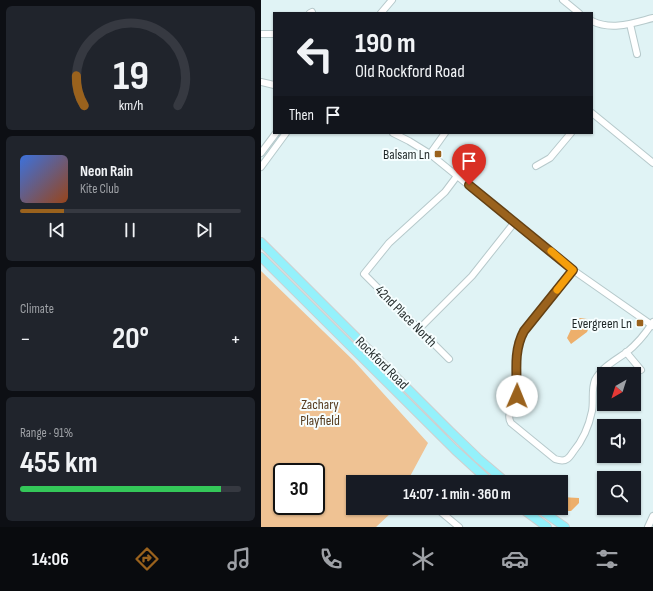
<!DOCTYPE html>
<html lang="en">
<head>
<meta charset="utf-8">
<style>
	body { margin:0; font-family:"Sofia Sans Condensed",sans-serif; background:#20242c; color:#f1f3f6; height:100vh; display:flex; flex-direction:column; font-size:15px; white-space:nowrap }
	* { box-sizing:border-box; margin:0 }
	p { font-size:13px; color:#9ea1a6 }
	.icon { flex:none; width:22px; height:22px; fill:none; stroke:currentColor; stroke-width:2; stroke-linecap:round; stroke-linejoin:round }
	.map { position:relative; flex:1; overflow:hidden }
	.details { display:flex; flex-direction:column; gap:6px; padding:6px; background:#0d0f14; width:261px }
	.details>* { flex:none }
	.banner { position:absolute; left:12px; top:12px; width:320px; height:122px; border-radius:0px; box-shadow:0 1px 3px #0004; background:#171b24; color:#f1f3f6; overflow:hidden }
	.needle { width:26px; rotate:219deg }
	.fabs { position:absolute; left:336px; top:367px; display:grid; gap:8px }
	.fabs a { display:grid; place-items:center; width:44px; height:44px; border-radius:0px; background:#171b24; box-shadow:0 1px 3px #0004; font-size:20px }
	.speed { position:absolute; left:12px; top:463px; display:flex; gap:8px; font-size:20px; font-weight:700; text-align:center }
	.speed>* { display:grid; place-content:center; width:52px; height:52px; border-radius:50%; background:#171b24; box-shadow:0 1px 3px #0004; line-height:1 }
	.speed .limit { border:2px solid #111; border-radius:6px; background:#fff; color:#111 }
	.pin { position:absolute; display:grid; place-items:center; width:34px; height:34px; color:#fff; margin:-41px -17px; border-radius:50% 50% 50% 0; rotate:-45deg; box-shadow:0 0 4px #0007 }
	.pin .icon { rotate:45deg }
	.me { position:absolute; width:44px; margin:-22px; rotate:1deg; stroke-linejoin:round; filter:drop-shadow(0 0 3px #0008) }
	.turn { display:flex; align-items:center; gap:14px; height:84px; padding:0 16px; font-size:18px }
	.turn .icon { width:52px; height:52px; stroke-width:2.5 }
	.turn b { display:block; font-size:28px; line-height:34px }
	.then { display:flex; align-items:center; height:38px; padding:0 16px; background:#0003; gap:8px; font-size:15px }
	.big { font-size:30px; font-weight:700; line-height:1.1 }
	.details .widget { flex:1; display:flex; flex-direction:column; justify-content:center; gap:6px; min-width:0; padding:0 14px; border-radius:6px; background:#20242c }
	.details .dial { align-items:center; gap:0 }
	.dial svg { height:104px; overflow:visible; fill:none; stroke:#363941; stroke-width:7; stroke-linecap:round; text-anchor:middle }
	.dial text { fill:#f1f3f6; stroke:none }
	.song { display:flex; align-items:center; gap:12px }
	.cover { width:48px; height:48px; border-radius:6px; background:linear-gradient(135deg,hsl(220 70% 55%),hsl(20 70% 35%)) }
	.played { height:4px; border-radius:2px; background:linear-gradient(90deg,#9a621d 20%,#363941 20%) }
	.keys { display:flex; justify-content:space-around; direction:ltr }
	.heat { display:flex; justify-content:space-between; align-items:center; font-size:22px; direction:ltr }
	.charge { height:6px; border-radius:3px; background:linear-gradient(90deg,#34c759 91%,#363941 0) }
	.trip { position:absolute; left:85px; top:475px; width:222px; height:40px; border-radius:0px; background:#171b24; box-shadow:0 1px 3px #0004; font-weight:700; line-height:40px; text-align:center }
	.dock { display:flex; height:64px; justify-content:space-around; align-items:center; background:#090b0e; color:#9ea1a6 }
	.dock .icon { width:28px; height:28px }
	.dock .selected { color:#9a621d }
	.dock b { font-size:18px; color:#f1f3f6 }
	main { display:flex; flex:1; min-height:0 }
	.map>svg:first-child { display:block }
	.green { fill:#efc293; fill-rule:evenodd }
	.water { fill:#edaf6b }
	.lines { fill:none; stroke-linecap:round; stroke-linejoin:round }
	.minor-casing { stroke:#b6c9cb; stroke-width:8 }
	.major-casing { stroke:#cecfcf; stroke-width:10 }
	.minor { stroke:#fff; stroke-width:6 }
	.major { stroke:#94f1fb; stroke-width:8 }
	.route-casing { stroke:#644013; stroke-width:10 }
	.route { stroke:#9a621d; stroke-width:7 }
	.slow { stroke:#f59e0b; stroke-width:7 }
	.poi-dot { fill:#9a621d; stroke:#f6feff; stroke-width:1.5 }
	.labels { text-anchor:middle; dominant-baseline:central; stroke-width:4; stroke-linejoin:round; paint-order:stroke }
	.poi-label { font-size:14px; fill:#1f2727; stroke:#f6feff; text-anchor:end }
	.street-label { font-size:14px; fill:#1f2727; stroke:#f6feff }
	.park-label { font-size:14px; fill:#553b1e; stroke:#f6feff }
</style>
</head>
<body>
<main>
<section class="details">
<div class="widget dial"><svg viewBox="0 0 100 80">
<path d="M14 69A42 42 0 1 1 86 69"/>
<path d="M14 69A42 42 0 0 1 8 46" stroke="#9a621d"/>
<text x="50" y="56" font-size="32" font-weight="700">19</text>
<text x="50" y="72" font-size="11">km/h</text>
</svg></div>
<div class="widget">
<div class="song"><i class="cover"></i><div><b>Neon Rain</b><p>Kite Club</p></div></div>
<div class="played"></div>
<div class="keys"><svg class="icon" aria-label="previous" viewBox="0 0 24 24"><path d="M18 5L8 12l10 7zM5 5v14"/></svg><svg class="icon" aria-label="pause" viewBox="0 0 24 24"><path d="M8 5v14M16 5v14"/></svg><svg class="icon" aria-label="next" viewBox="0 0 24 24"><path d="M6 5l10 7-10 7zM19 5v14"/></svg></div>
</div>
<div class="widget"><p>Climate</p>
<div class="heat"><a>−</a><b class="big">20°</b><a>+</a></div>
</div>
<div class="widget"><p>Range · 91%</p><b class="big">455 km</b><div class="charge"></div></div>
</section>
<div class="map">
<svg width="392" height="527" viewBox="0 0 392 527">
	<rect width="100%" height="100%" fill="#e0f3f5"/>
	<path class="green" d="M0 271 93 361 167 443 146 482H92V508H132L130 513 115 527H0ZM21 472H55V506H21Z"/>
	<path class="water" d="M319 318 326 319 329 325 326 332 310 344 306 338 313 323Z
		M300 497 318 498V503L310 511H307L300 506Z"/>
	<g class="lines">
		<defs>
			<path id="minor" d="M302 0 318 13
				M49 13 51 12
				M120 13 131 0
				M331 21C351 31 372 23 392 18
				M369 24 376 54
				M0 34H13
				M0 82 13 85
				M331 113 392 163
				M132 133 148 141 169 154 312 270 392 326
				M0 153 15 133
				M169 154 184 133
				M275 166 289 158 310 133
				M0 167 25 133
				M312 270 263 331C252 351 257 372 256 394 255 404 244 414 250 423L294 459C297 460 302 462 306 459 308 458 310 455 312 452 322 440 328 426 331 411 333 401 330 390 334 380 341 367 355 360 366 352 377 343 385 333 392 322
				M158 329 211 276 253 223
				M365 352 380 370
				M188 359 103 274 128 243 184 192 196 176
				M175 508 198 527
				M387 527 392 516"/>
			<path id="major" d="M0 242 189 431 218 459 245 482
				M0 257 194 450 229 482
				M260 508 286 527
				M277 508 304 527"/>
		</defs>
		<use href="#minor" class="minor-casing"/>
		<use href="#major" class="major-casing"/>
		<use href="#minor" class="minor"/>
		<use href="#major" class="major"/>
	</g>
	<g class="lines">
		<defs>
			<path id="route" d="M208 185 312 270 263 331C252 351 256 374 256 396"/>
		</defs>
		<use href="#route" class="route-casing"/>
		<use href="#route" class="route"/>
		<path class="slow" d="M290 251 312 270 296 290"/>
	</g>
	<g class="poi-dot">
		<rect x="173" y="150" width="8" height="8" rx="2"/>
		<rect x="375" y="319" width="8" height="8" rx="2"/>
	</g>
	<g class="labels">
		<g class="poi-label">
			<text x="169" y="154">Balsam Ln</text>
			<text x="371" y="323">Evergreen Ln</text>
		</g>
		<g class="street-label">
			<text transform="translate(145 316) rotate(45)">42nd Place North</text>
			<text transform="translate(121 363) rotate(45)">Rockford Road</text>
		</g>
		<g class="park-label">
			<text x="59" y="404">Zachary<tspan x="59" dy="16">Playfield</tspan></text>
		</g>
	</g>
</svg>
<div class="fabs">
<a><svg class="needle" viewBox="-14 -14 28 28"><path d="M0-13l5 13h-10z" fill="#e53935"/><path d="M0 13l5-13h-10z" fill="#9ea1a6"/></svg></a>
<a><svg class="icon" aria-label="sound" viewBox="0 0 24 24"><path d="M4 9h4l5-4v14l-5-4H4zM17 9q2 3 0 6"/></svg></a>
<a><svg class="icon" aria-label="search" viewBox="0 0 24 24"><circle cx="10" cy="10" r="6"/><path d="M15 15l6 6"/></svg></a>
</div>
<div class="speed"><div class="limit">30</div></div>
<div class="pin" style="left:208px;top:185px;background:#d93025"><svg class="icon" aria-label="arrive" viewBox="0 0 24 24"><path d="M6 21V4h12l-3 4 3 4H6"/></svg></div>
<svg class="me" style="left:256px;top:396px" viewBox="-20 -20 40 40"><circle r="19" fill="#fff"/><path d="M0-13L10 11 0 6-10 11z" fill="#9a621d"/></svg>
<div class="trip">14:07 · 1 min · 360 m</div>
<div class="banner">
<div class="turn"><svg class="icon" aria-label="left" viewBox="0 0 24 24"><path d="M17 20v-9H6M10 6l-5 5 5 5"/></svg><div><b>190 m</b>Old Rockford Road</div></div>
<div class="then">Then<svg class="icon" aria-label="arrive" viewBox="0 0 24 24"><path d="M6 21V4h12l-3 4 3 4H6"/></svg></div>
</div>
</div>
</main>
<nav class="dock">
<b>14:06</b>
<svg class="icon selected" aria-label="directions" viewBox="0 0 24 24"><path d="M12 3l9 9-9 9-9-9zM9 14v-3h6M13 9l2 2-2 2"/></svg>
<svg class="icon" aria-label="music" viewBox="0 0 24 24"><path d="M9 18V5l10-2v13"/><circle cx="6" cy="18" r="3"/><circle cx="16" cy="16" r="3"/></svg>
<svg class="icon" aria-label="phone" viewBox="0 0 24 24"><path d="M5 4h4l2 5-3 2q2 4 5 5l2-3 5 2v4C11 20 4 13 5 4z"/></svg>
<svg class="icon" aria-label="climate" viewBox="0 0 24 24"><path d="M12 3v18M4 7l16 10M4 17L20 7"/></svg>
<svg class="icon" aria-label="car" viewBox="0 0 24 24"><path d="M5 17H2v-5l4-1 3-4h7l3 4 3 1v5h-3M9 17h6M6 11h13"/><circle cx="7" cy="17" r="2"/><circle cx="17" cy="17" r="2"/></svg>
<svg class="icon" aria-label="filters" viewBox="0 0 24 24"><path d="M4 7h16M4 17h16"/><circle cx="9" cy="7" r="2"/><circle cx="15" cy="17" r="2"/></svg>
</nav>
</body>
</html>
